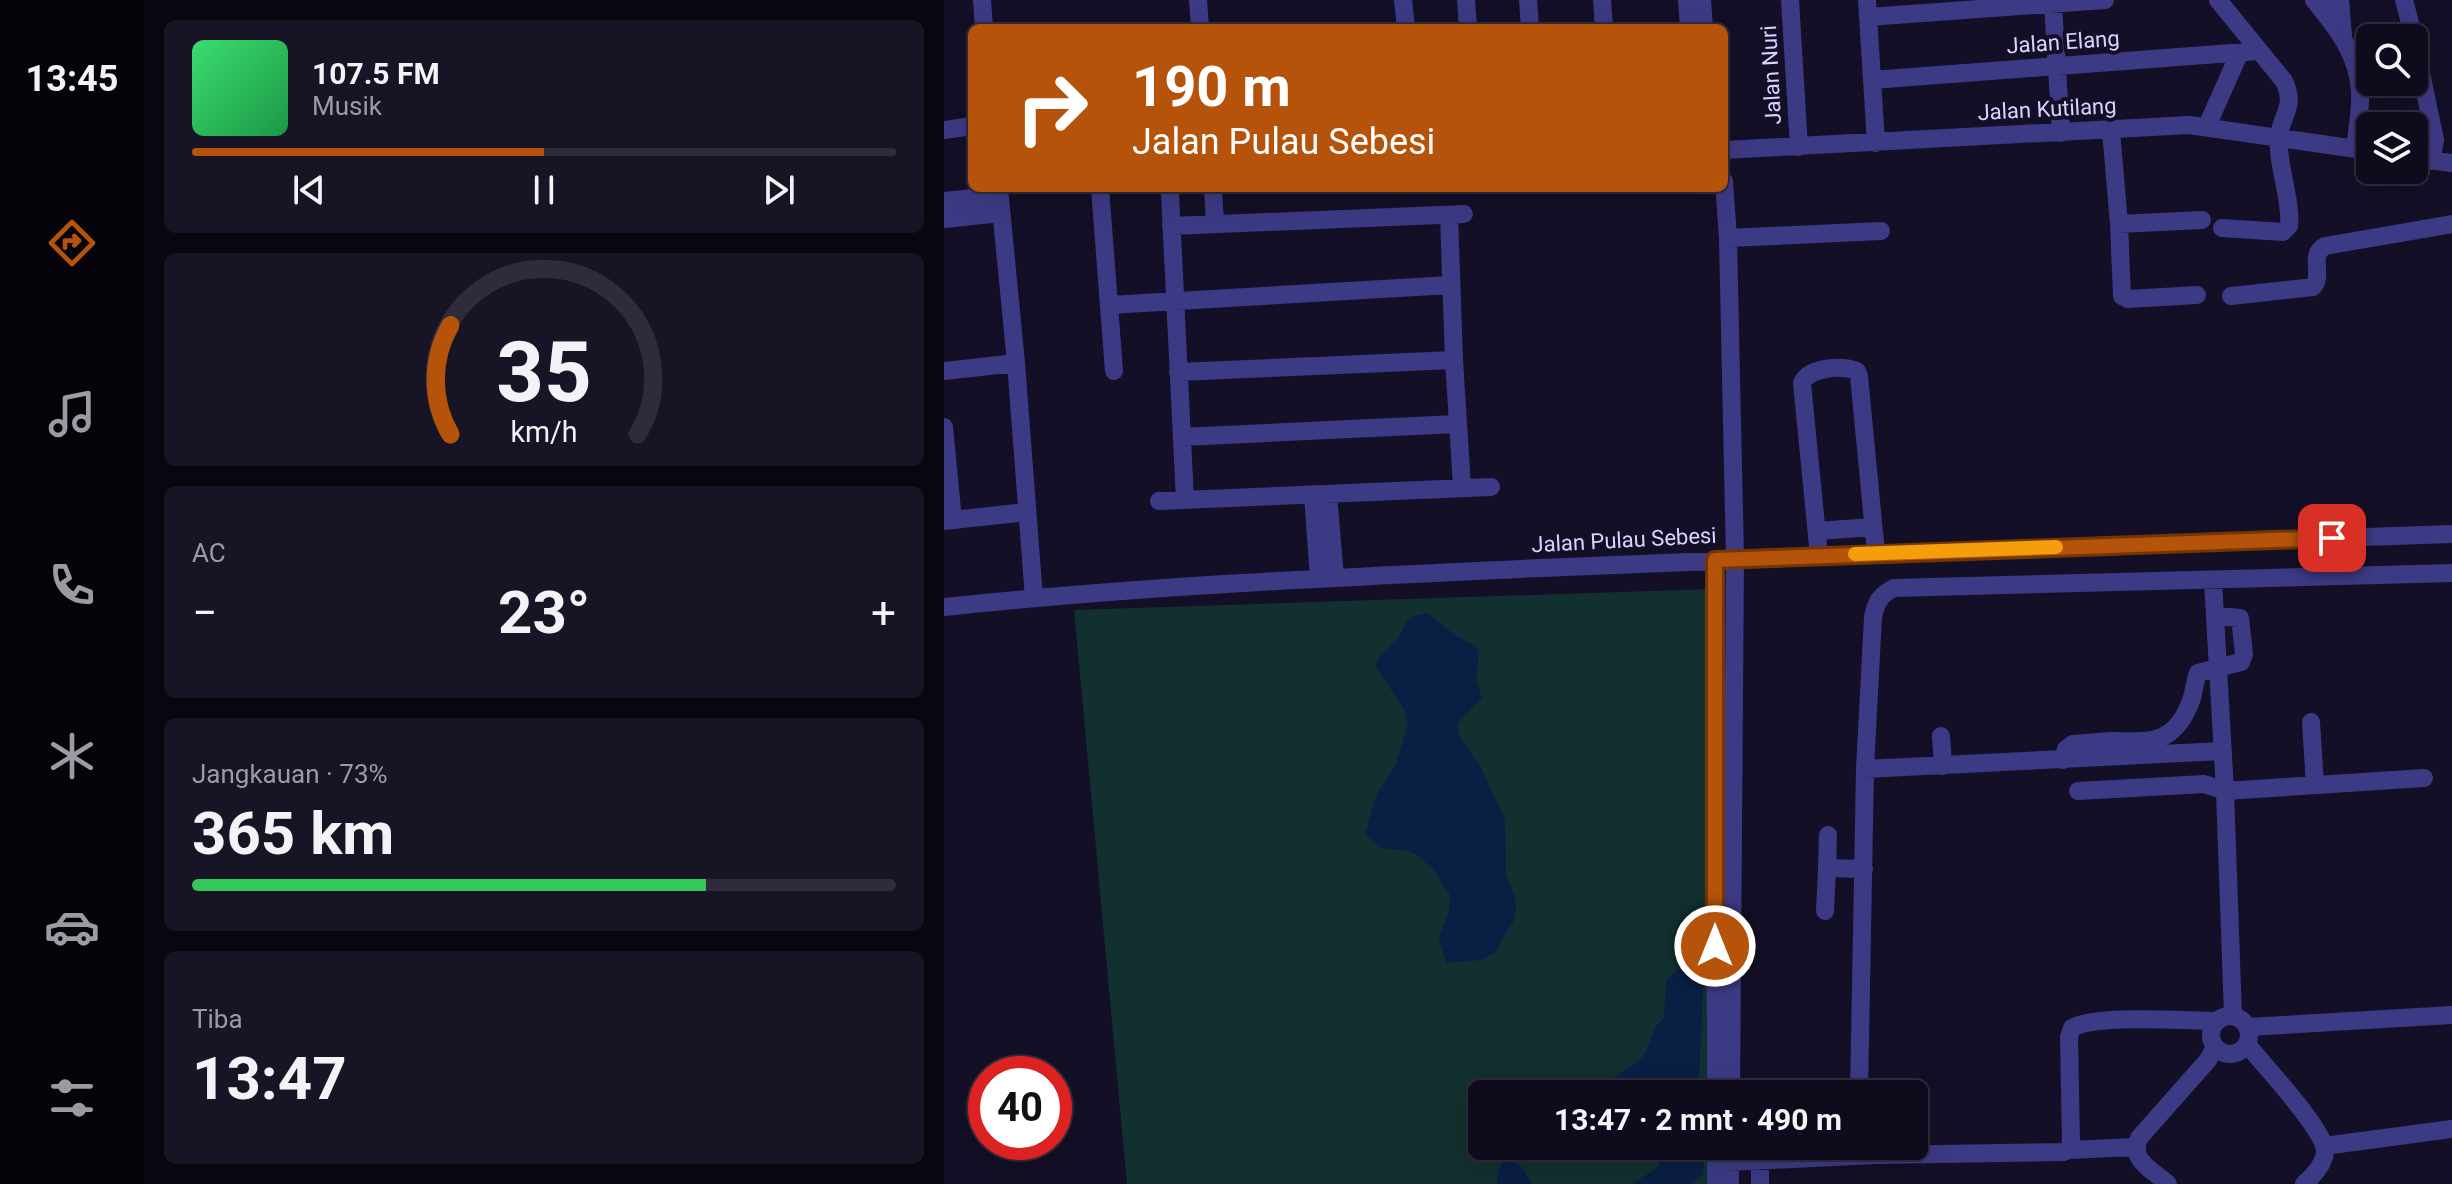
<!DOCTYPE html>
<html lang="id">
<head>
<meta charset="utf-8">
<style>
	body { margin:0; font-family:Roboto,sans-serif; background:#171425; color:#f1f3f6; height:100vh; display:flex; flex-direction:column; font-size:30px; white-space:nowrap }
	* { box-sizing:border-box; margin:0 }
	p { font-size:26px; color:#9b9ba3 }
	.icon { flex:none; width:44px; height:44px; fill:none; stroke:currentColor; stroke-width:2; stroke-linecap:round; stroke-linejoin:round }
	.map { position:relative; flex:1; overflow:hidden }
	.drawer { display:flex; flex-direction:column; gap:20px; padding:20px; background:#08060f; width:800px }
	.drawer>* { flex:none }
	.guide { position:absolute; left:24px; top:24px; width:760px; height:168px; border-radius:12px; box-shadow:0 8px 32px #0002,0 0 0 2px #2e2b3b; background:#b45309; color:#fff; overflow:hidden }
	.fabs { position:absolute; left:1412px; top:24px; display:grid; gap:16px }
	.fabs a { display:grid; place-items:center; width:72px; height:72px; border-radius:12px; background:#0e0b1c; box-shadow:0 8px 32px #0002,0 0 0 2px #2e2b3b; font-size:40px }
	.speed { position:absolute; left:24px; top:1056px; display:flex; gap:16px; font-size:40px; font-weight:700; text-align:center }
	.speed>* { display:grid; place-content:center; width:104px; height:104px; border-radius:50%; background:#0e0b1c; box-shadow:0 8px 32px #0002,0 0 0 2px #2e2b3b; line-height:1 }
	.speed .limit { border:12px solid #d22; background:#fff; color:#111 }
	.pin { position:absolute; display:grid; place-items:center; width:68px; height:68px; color:#fff; margin:-34px; border-radius:16px; box-shadow:0 4px 12px #0006 }
	.me { position:absolute; width:88px; margin:-44px; rotate:0deg; stroke-linejoin:round; filter:drop-shadow(0 0 6px #0008) }
	.turn { display:flex; align-items:center; gap:28px; height:168px; padding:0 32px; font-size:36px }
	.turn .icon { width:104px; height:104px; stroke-width:2.5 }
	.turn b { display:block; font-size:56px; line-height:68px }
	.big { font-size:60px; font-weight:700; line-height:1.1 }
	.drawer .widget { flex:1; display:flex; flex-direction:column; justify-content:center; gap:12px; min-width:0; padding:0 28px; border-radius:12px; background:#171425 }
	.drawer .dial { align-items:center; gap:0 }
	.dial svg { height:208px; overflow:visible; fill:none; stroke:#2e2b3b; stroke-width:7; stroke-linecap:round; text-anchor:middle }
	.dial text { fill:#f1f3f6; stroke:none }
	.song { display:flex; align-items:center; gap:24px }
	.cover { width:96px; height:96px; border-radius:12px; background:linear-gradient(135deg,hsl(140 70% 55%),hsl(140 70% 35%)) }
	.played { height:8px; border-radius:4px; background:linear-gradient(90deg,#b45309 50%,#2e2b3b 50%) }
	.keys { display:flex; justify-content:space-around; direction:ltr }
	.heat { display:flex; justify-content:space-between; align-items:center; font-size:44px; direction:ltr }
	.charge { height:12px; border-radius:6px; background:linear-gradient(90deg,#34c759 73%,#2e2b3b 0) }
	.trip { position:absolute; left:524px; top:1080px; width:460px; height:80px; border-radius:12px; background:#0e0b1c; box-shadow:0 8px 32px #0002,0 0 0 2px #2e2b3b; font-weight:700; line-height:80px; text-align:center }
	main { display:flex; flex:1; min-height:0 }
	.menu { display:flex; flex-direction:column; width:144px; justify-content:space-around; align-items:center; background:#06040b; color:#9b9ba3 }
	.menu .icon { width:56px; height:56px }
	.menu .selected { color:#b45309 }
	.menu b { font-size:36px; color:#f1f3f6 }
	.map>svg:first-child { display:block }
	.green { fill:#12302f }
	.water { fill:#0a1f44 }
	.lines { fill:none; stroke-linecap:round; stroke-linejoin:round }
	.minor { stroke:#3d3a85; stroke-width:18 }
	.route-casing { stroke:#753606; stroke-width:20 }
	.route { stroke:#b45309; stroke-width:14 }
	.slow { stroke:#f59e0b; stroke-width:14 }
	.labels { text-anchor:middle; dominant-baseline:central; stroke-width:8; stroke-linejoin:round; paint-order:stroke }
	.street-label { font-size:22px; fill:#d9d4ff; stroke:#130f26 }
</style>
</head>
<body>
<main>
<nav class="menu">
<b>13:45</b>
<svg class="icon selected" aria-label="directions" viewBox="0 0 24 24"><path d="M12 3l9 9-9 9-9-9zM9 14v-3h6M13 9l2 2-2 2"/></svg>
<svg class="icon" aria-label="music" viewBox="0 0 24 24"><path d="M9 18V5l10-2v13"/><circle cx="6" cy="18" r="3"/><circle cx="16" cy="16" r="3"/></svg>
<svg class="icon" aria-label="phone" viewBox="0 0 24 24"><path d="M5 4h4l2 5-3 2q2 4 5 5l2-3 5 2v4C11 20 4 13 5 4z"/></svg>
<svg class="icon" aria-label="climate" viewBox="0 0 24 24"><path d="M12 3v18M4 7l16 10M4 17L20 7"/></svg>
<svg class="icon" aria-label="car" viewBox="0 0 24 24"><path d="M5 17H2v-5l4-1 3-4h7l3 4 3 1v5h-3M9 17h6M6 11h13"/><circle cx="7" cy="17" r="2"/><circle cx="17" cy="17" r="2"/></svg>
<svg class="icon" aria-label="filters" viewBox="0 0 24 24"><path d="M4 7h16M4 17h16"/><circle cx="9" cy="7" r="2"/><circle cx="15" cy="17" r="2"/></svg>
</nav>
<section class="drawer">
<div class="widget">
<div class="song"><i class="cover"></i><div><b>107.5 FM</b><p>Musik</p></div></div>
<div class="played"></div>
<div class="keys"><svg class="icon" aria-label="previous" viewBox="0 0 24 24"><path d="M18 5L8 12l10 7zM5 5v14"/></svg><svg class="icon" aria-label="pause" viewBox="0 0 24 24"><path d="M8 5v14M16 5v14"/></svg><svg class="icon" aria-label="next" viewBox="0 0 24 24"><path d="M6 5l10 7-10 7zM19 5v14"/></svg></div>
</div>
<div class="widget dial"><svg viewBox="0 0 100 80">
<path d="M14 69A42 42 0 1 1 86 69"/>
<path d="M14 69A42 42 0 0 1 14 27" stroke="#b45309"/>
<text x="50" y="56" font-size="32" font-weight="700">35</text>
<text x="50" y="72" font-size="11">km/h</text>
</svg></div>
<div class="widget"><p>AC</p>
<div class="heat"><a>−</a><b class="big">23°</b><a>+</a></div>
</div>
<div class="widget"><p>Jangkauan · 73%</p><b class="big">365 km</b><div class="charge"></div></div>
<div class="widget"><p>Tiba</p><b class="big">13:47</b></div>
</section>
<div class="map">
<svg width="1508" height="1184" viewBox="0 0 1508 1184">
	<rect width="100%" height="100%" fill="#130f26"/>
	<path class="green" d="M766 589 768 1094H538V1146H769V1184H183L130 610Z"/>
	<path class="water" d="M482 613C494 619 494 622 503 629 514 638 523 639 535 651L532 680 538 698 513 724 517 739 536 766 561 820 562 874 572 901 571 919 558 938 552 952 537 960 502 963 495 939 505 910 506 895 488 868 474 856 464 851 437 848 421 834 432 796 452 764 464 724 460 709 432 667 434 658 455 638 462 622 467 617Z
		M746 960 756 962 760 973 755 1078 756 1094H662L663 1081C679 1072 696 1065 704 1047 711 1031 706 1031 720 1018L722 980Z
		M710 1146H761L759 1174 749 1184H688L714 1167 715 1159Z
		M566 1157 580 1170 588 1184H553C553 1173 555 1162 566 1157Z"/>
	<g class="lines">
		<path class="minor" d="M38 0 40 28
			M254 0 256 28
			M459 0 462 28
			M522 0 524 28
			M584 0 586 28
			M658 0 660 28
			M743 0 745 28
			M758 0 760 28
			M846 0 855 147
			M923 0 932 143
			M1274 0 1340 81C1352 107 1338 113 1335 136 1332 162 1348 200 1345 226L1339 232 1278 228
			M1370 0C1392 27 1414 54 1416 91 1417 110 1413 130 1411 149
			M1460 0 1470 38
			M1109 4 1117 133
			M1379 11 1396 0 1399 36
			M924 17 1161 0
			M1470 39 1491 140 1487 161
			M928 80 1314 51
			M1263 126 1295 54
			M0 130 28 126
			M1167 130 1175 224 1178 296 1184 299 1253 295
			M780 150 1245 125 1426 151
			M1470 158 1508 163
			M780 181 784 238 791 559 787 1094
			M55 188 72 363 90 598
			M156 188 170 371
			M269 188 271 224
			M226 194 241 500
			M0 201 55 195
			M505 215 510 360 518 487
			M0 219 57 213
			M1175 224 1258 220
			M227 226 520 214
			M784 238 937 231
			M1287 296 1369 287C1380 275 1364 255 1381 246L1508 224
			M165 305 507 285
			M0 371 72 363
			M234 372 510 360
			M0 427 9 520
			M238 437 513 424
			M384 494 391 578
			M369 495 375 579
			M215 501 547 487
			M0 521 82 512
			M874 531 928 527
			M875 556 858 383C865 367 898 365 913 371L915 376 932 553
			M771 560 772 1094
			M1269 581 1281 791 1289 1016
			M0 607C199 586 399 577 598 568 901 554 1205 544 1508 534
			M1367 722 1371 785
			M997 736 999 766
			M1167 741C1209 742 1232 744 1248 698 1250 690 1251 681 1254 673L1297 662 1300 654 1296 618 1272 616
			M1119 760 1122 749 1129 744 1167 741V751
			M921 769 1278 751
			M1134 791 1260 784 1281 791 1480 778
			M883 868 884 835
			M881 911 883 868 920 869
			M1267 1035a19 19 0 1 1 38 0a19 19 0 1 1-38 0Z
			M1304 1027 1508 1015
			M1303 1044C1318 1064 1382 1130 1381 1152 1380 1165 1369 1176 1360 1184
			M915 1094 921 769 929 617C932 602 936 595 950 588L1508 573
			M772 1146V1184
			M1380 1146 1508 1129
			M1124 1150 1191 1147
			M786 1162 931 1155 1120 1152 1126 1148 1127 1144 1125 1037 1128 1028C1151 1014 1241 1021 1272 1021
			M786 1184V1146
			M816 1184V1160
			M1224 1184C1209 1170 1185 1161 1195 1138L1264 1060 1271 1047"/>
	</g>
	<g class="lines">
		<defs>
			<path id="route" d="M771 946V560L1388 538"/>
		</defs>
		<use href="#route" class="route-casing"/>
		<use href="#route" class="route"/>
		<path class="slow" d="M911 554 1112 547"/>
	</g>
	<g class="labels">
		<g class="street-label">
			<text transform="translate(1119 42) rotate(-4)">Jalan Elang</text>
			<text transform="translate(827 75) rotate(-93)">Jalan Nuri</text>
			<text transform="translate(1103 109) rotate(-3)">Jalan Kutilang</text>
			<text transform="translate(680 540) rotate(-3)">Jalan Pulau Sebesi</text>
		</g>
	</g>
</svg>
<div class="fabs">
<a><svg class="icon" aria-label="search" viewBox="0 0 24 24"><circle cx="10" cy="10" r="6"/><path d="M15 15l6 6"/></svg></a>
<a><svg class="icon" aria-label="layers" viewBox="0 0 24 24"><path d="M12 4l9 5-9 5-9-5zM3 14l9 5 9-5"/></svg></a>
</div>
<div class="speed"><div class="limit">40</div></div>
<div class="pin" style="left:1388px;top:538px;background:#d93025"><svg class="icon" aria-label="arrive" viewBox="0 0 24 24"><path d="M6 21V4h12l-3 4 3 4H6"/></svg></div>
<svg class="me" style="left:771px;top:946px" viewBox="-20 -20 40 40"><circle r="17" fill="#b45309" stroke="#fff" stroke-width="3"/><path d="M0-11L8 9 0 5-8 9z" fill="#fff"/></svg>
<div class="trip">13:47 · 2 mnt · 490 m</div>
<div class="guide">
<div class="turn"><svg class="icon" aria-label="right" viewBox="0 0 24 24"><path d="M7 20v-9h11M14 6l5 5-5 5"/></svg><div><b>190 m</b>Jalan Pulau Sebesi</div></div>
</div>
</div>
</main>
</body>
</html>
